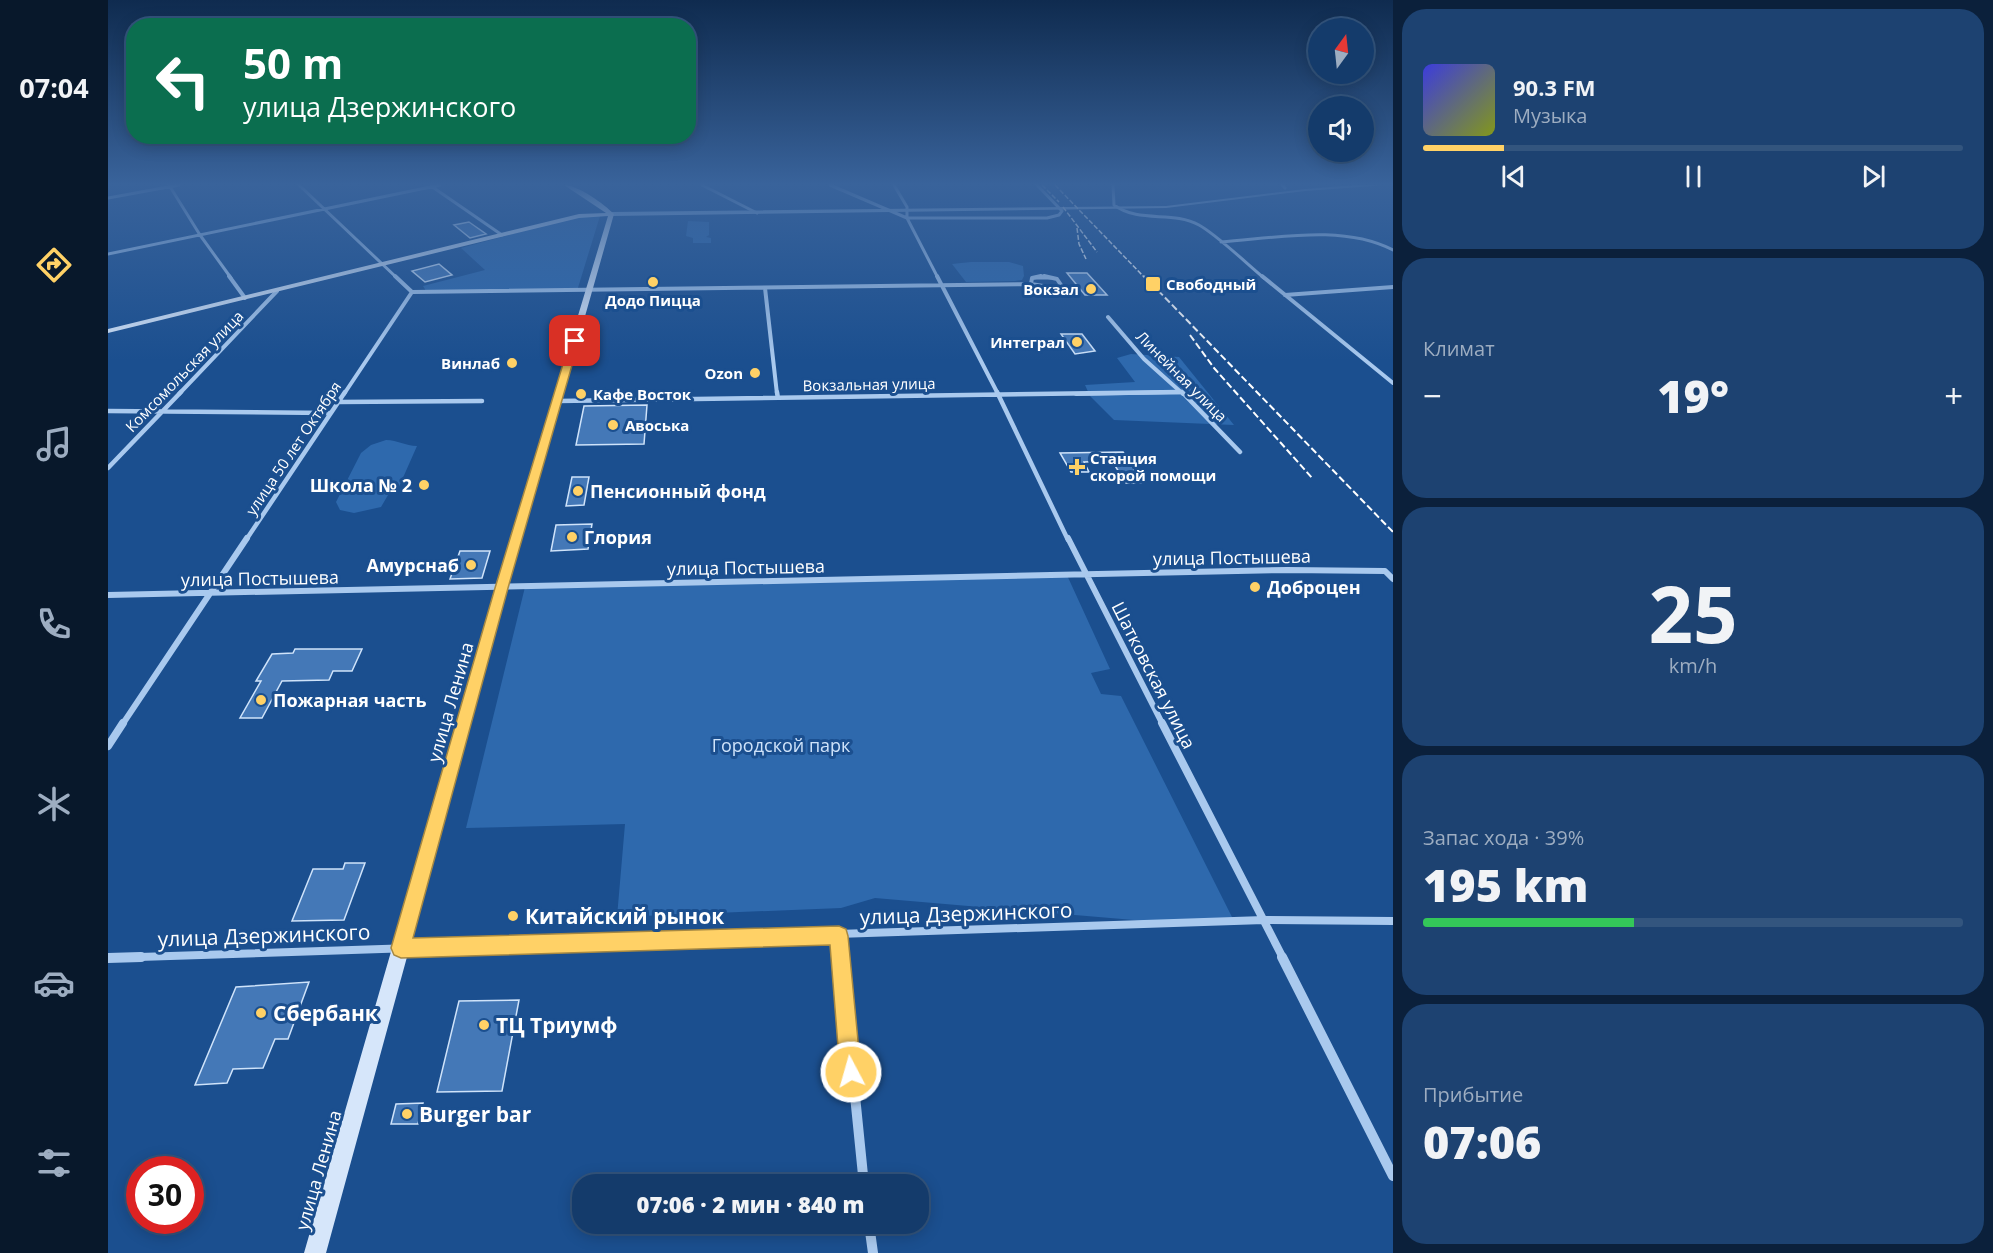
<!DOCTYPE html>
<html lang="ru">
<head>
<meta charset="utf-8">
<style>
	body { margin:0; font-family:"Open Sans",sans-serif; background:#1d4271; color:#f1f3f6; height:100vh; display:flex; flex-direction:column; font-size:22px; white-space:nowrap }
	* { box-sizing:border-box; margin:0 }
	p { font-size:20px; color:#9dadc1 }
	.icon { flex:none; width:33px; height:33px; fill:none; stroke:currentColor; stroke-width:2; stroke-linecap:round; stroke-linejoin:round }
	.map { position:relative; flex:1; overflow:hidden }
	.sheet { display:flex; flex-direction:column; gap:9px; padding:9px; background:#0b203b; width:600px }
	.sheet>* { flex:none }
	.top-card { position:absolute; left:18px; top:18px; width:570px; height:126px; border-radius:24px; box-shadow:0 3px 15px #0003,0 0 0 2px #33557e; background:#0b6e4f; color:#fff; overflow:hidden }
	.needle { width:39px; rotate:15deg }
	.buttons { position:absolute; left:1200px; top:18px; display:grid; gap:12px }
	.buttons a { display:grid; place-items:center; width:66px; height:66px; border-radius:50%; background:#143b6b; box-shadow:0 3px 15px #0003,0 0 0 2px #33557e; font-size:30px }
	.speed { position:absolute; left:18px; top:1156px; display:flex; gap:12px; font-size:30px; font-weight:700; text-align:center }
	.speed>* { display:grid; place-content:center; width:78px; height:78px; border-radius:50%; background:#143b6b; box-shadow:0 3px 15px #0003,0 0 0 2px #33557e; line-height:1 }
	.speed .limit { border:9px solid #d22; background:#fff; color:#111 }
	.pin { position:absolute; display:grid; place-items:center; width:51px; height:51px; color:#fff; margin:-26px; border-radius:12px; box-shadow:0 3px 9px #0006 }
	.me { position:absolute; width:66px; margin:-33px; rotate:354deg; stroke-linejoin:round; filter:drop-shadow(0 0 4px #0008) }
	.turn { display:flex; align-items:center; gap:21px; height:126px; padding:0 18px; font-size:27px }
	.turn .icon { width:78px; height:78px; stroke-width:2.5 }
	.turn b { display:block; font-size:42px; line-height:51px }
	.big { font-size:45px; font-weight:800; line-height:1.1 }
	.sheet .tile { flex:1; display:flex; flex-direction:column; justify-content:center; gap:9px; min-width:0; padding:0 21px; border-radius:24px; background:#1d4271 }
	.sheet .dial { align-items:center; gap:0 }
	.dial b { font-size:78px; line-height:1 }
	.song { display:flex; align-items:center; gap:18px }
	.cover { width:72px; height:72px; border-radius:9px; background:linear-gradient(135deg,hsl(240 70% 55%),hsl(70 70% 35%)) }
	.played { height:6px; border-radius:3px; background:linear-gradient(90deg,#ffd166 15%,#33557e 15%) }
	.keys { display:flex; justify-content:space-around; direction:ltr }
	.heat { display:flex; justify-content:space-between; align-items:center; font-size:33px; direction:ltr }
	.charge { height:9px; border-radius:4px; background:linear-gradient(90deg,#34c759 39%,#33557e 0) }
	.trip { position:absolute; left:464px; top:1174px; width:357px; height:60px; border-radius:24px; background:#143b6b; box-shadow:0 3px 15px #0003,0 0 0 2px #33557e; font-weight:800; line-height:60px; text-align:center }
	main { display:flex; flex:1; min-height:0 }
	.tab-bar { display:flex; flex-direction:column; width:108px; justify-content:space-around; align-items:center; background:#08182b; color:#9dadc1 }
	.tab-bar .icon { width:42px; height:42px }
	.tab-bar .selected { color:#ffd166 }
	.tab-bar b { font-size:27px; color:#f1f3f6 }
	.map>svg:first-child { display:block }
	.green { fill:#2e69ad }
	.building { fill:#4478b7; stroke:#cfe3fa; stroke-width:1.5 }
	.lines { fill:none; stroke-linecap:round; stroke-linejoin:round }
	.minor-far5 { stroke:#a9c9ee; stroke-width:3 }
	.minor-far4 { stroke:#a9c9ee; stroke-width:4 }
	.minor-far3 { stroke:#a9c9ee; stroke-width:4.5 }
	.minor-far2 { stroke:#a9c9ee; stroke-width:6 }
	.minor-far1 { stroke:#a9c9ee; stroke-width:8 }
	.minor { stroke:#a9c9ee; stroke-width:10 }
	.tertiary { fill:#a9c9ee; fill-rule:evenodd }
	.secondary { fill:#d6e6fa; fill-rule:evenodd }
	.rail-far1 { stroke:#fff; stroke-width:1.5; stroke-dasharray:5 2; stroke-linecap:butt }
	.rail { stroke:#fff; stroke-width:2; stroke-dasharray:7 3; stroke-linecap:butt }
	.route { fill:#ffd166; stroke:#a68842; stroke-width:1.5 }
	.poi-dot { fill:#ffd166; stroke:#1b4f8f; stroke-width:2 }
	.labels { text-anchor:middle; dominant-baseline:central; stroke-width:6; stroke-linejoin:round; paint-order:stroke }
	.far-poi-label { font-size:15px; font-weight:bold; fill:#fff; stroke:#1b4f8f; text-anchor:start }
	.far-street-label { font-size:15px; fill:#fff; stroke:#1b4f8f }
	.poi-label { font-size:18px; font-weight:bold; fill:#fff; stroke:#1b4f8f; text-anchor:start }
	.street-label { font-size:18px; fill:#fff; stroke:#1b4f8f }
	.park-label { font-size:18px; fill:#cfe3fa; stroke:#1b4f8f }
	.near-street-label { font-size:21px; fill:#fff; stroke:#1b4f8f }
	.near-poi-label { font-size:21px; font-weight:bold; fill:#fff; stroke:#1b4f8f; text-anchor:start }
</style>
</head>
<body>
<main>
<nav class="tab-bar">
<b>07:04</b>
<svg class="icon selected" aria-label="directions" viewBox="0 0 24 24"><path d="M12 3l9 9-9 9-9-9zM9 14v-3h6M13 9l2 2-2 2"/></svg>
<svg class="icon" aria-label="music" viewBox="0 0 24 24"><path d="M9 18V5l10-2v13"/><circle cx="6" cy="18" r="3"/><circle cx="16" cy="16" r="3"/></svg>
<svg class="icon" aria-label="phone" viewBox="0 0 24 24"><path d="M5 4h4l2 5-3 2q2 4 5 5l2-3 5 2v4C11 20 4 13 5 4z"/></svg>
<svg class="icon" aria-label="climate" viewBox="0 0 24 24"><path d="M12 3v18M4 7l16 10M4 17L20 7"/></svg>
<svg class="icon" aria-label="car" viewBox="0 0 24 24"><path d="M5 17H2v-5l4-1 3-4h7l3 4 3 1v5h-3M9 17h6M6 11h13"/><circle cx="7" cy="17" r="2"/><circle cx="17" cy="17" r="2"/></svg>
<svg class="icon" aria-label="filters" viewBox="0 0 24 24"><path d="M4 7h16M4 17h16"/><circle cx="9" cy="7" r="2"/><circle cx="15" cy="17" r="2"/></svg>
</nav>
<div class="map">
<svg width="1285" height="1253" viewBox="0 0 1285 1253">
	<rect width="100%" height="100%" fill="#1b4f8f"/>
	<path class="green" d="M471 216H492L469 291H318L315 286 377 270 353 248Z
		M580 221 601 222V235L598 237 603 238V243H585V238L578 236Z
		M863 262H901L915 266 916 276 914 280 907 281 858 282 844 264Z
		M1023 354 1071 357 1126 425 1006 420 982 396 977 385 1027 382 1009 358Z
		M278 440C290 440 297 446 309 446L290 489 283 490 273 507 246 513 232 510 228 502 253 453 263 445Z
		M958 573 1002 669 983 673 993 694 1013 696 1126 921 1061 923 767 898 733 908 509 917 517 824 358 828 417 587Z"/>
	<path class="building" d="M361 222 378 234 362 238 346 225Z
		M331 264 344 275 317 282 304 271Z
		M959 273H979L999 295H977Z
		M953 334H974L987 351 967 354Z
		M539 405 536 444 468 445 476 406Z
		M1015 452 1035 483H1018L1004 461 976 462 981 472H963L952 453Z
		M464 477H481L476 505 458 506Z
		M484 524 480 549 443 551 448 525Z
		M352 551H382L374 578 342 579Z
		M187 649H254L244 671H225L221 680 174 681 154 718H132L153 681H148L164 654 185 653Z
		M237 863H257L236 920 184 921 205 869H235Z
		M201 982 180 1039H167L155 1068 125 1069 119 1083 87 1085 128 987Z
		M411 1000 394 1091 329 1092 351 1001Z
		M315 1103 310 1124H283L288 1104Z"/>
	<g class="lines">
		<path class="minor-far5" d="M61 185 92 235 123 278
			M191 185 289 278
			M594 185 649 213
			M722 185 799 218H939L951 215 954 211 929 185
			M786 185 799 207V218L830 278
			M1005 185 1006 205C1032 224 1064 210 1091 225 1109 235 1138 263 1156 278
			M1174 185 1177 188
			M323 186 394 235
			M0 198 71 185
			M1113 242C1168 238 1235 224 1285 250
			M0 254 332 185
			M925 278H943"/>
		<path class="minor-far4" d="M121 276 137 298
			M829 276 890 394
			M1154 276 1285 383
			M923 284 947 288 953 285 949 279 936 276
			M923 284 924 278 933 276
			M657 288 669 394
			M304 292 923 284
			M1177 295 1285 287
			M1000 317 1036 359 1075 394
			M71 394 169 291
			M236 394 304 292 287 276
			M968 394 1074 392"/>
		<path class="minor-far3" d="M669 392 670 398
			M889 392 960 540
			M1074 392 1132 452
			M450 401 1072 392
			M229 402 374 401
			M0 411 222 413
			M0 468 73 392
			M138 540 237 392"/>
		<path class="minor-far2" d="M960 538 1055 725
			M0 595 1179 570 1277 571 1285 579
			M14 725 139 538"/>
		<path class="minor-far1" d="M1054 723 1175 958
			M0 746 15 723
			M731 936 733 958
			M0 958 1156 920 1285 921"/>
		<path class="minor" d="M733 957 756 1185
			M1174 957 1285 1176
			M0 958 33 957
			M761 1224 765 1253"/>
		<path class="tertiary" d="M1247 185H1278L1197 191 1058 208 503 216 500 214 503 212 1058 206 1197 189Z"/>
		<path class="secondary" d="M456 185C470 185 496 204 506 214L400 588 218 1253H196L388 588 500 216 471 218 0 333V329L471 214 498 213Z"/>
		<path class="rail-far1" d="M934 185 951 202
			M947 185 1037 278
			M955 207 989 252
			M969 228 971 244 978 259"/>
		<path class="rail" d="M1036 276 1285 532
			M1082 335 1106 368 1205 479"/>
	</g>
	<linearGradient id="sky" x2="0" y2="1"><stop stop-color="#0f2b4f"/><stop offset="0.51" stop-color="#39639b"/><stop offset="1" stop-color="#39639b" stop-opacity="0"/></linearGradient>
	<rect width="1285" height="361" fill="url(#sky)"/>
	<path class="route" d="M467 338 471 341 400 588 305 938 731 926 738 929 740 936 753 1072 750 1079 743 1083 735 1079 732 1072 722 945 293 958 286 955 283 948 387 588 462 341Z"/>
	<g class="poi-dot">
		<circle cx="545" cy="282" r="6"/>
		<rect x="1037" y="276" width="16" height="16" rx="3"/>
		<circle cx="983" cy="289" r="6"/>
		<circle cx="969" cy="342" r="6"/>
		<circle cx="404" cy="363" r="6"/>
		<circle cx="647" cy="373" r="6"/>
		<circle cx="473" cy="394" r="6"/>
		<circle cx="505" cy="425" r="6"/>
		<path d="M966 458h6v6h6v6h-6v6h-6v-6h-6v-6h6z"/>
		<circle cx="316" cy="485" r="6"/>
		<circle cx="470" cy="491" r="6"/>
		<circle cx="464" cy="537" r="6"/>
		<circle cx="363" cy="565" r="6"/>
		<circle cx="1147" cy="587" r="6"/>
		<circle cx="153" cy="700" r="6"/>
		<circle cx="405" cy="916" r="6"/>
		<circle cx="153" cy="1013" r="6"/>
		<circle cx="376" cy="1025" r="6"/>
		<circle cx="299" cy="1114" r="6"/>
	</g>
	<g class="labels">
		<g class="far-poi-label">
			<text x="1058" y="284">Свободный</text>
			<text x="971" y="289" text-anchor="end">Вокзал</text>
			<text x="545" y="300" text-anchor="middle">Додо Пицца</text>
			<text x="957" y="342" text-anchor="end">Интеграл</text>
			<text x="392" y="363" text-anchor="end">Винлаб</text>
			<text x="635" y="373" text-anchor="end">Ozon</text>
			<text x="485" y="394">Кафе Восток</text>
			<text x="517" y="425">Авоська</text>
			<text x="982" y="458">Станция<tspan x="982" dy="17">скорой помощи</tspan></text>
		</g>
		<g class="far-street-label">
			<text transform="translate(76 371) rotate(-46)">Комсомольская улица</text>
			<text transform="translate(1074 376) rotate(45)">Линейная улица</text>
			<text transform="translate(761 384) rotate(-1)">Вокзальная улица</text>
			<text transform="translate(185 448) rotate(-56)">улица 50 лет Октября</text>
		</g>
		<g class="poi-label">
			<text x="304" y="485" text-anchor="end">Школа № 2</text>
			<text x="482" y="491">Пенсионный фонд</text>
			<text x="476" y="537">Глория</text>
			<text x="351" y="565" text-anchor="end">Амурснаб</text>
			<text x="1159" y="587">Доброцен</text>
			<text x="165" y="700">Пожарная часть</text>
		</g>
		<g class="street-label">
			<text transform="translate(1124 557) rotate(-1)">улица Постышева</text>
			<text transform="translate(638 567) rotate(-1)">улица Постышева</text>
			<text transform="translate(152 578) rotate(-1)">улица Постышева</text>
			<text transform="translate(1046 675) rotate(63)">Шатковская улица</text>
			<text transform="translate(342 702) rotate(-74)">улица Ленина</text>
			<text transform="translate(210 1170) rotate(-74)">улица Ленина</text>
		</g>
		<g class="park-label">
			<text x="673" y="745">Городской парк</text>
		</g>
		<g class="near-street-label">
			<text transform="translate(858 913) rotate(-2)">улица Дзержинского</text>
			<text transform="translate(156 935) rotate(-2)">улица Дзержинского</text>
		</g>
		<g class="near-poi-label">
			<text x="417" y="916">Китайский рынок</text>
			<text x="165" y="1013">Сбербанк</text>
			<text x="388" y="1025">ТЦ Триумф</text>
			<text x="311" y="1114">Burger bar</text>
		</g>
	</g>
</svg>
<div class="buttons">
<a><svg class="needle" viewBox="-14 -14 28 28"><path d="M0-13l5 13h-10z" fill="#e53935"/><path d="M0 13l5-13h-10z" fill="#9dadc1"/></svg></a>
<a><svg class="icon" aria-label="sound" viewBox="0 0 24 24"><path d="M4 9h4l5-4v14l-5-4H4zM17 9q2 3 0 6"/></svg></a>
</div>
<div class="speed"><div class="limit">30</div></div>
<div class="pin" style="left:467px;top:341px;background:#d93025"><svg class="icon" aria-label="arrive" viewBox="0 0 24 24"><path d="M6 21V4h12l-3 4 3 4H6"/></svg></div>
<svg class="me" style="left:743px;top:1072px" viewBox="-20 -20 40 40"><circle r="17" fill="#ffd166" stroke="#fff" stroke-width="3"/><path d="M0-11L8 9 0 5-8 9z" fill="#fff"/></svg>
<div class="trip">07:06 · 2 мин · 840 m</div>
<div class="top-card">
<div class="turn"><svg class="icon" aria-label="left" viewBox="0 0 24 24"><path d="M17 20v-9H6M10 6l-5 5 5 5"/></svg><div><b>50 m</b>улица Дзержинского</div></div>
</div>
</div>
<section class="sheet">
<div class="tile">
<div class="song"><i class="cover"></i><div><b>90.3 FM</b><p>Музыка</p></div></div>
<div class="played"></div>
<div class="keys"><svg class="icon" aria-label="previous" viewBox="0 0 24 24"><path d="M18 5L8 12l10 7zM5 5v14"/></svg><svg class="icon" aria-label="pause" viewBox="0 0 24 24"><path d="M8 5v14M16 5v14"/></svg><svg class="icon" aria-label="next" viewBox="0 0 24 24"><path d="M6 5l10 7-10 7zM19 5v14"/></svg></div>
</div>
<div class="tile"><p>Климат</p>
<div class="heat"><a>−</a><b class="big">19°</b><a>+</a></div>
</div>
<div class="tile dial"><b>25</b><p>km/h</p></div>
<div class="tile"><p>Запас хода · 39%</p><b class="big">195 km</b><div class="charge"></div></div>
<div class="tile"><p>Прибытие</p><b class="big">07:06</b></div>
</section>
</main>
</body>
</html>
